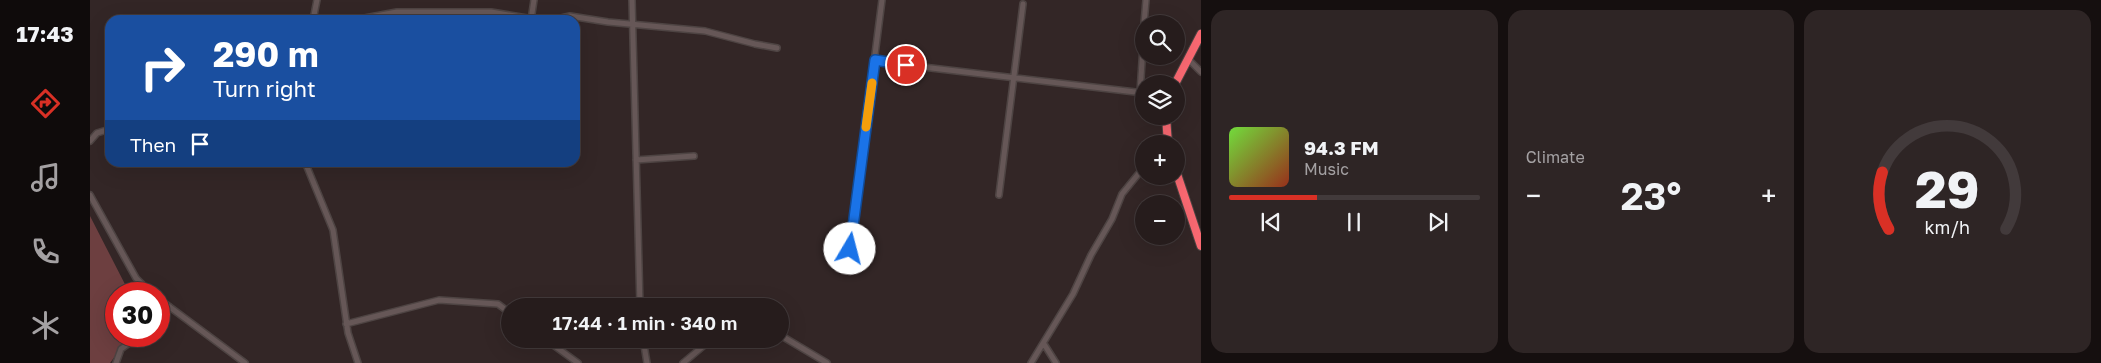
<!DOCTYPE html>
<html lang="en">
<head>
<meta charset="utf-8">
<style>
	body { margin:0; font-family:"Golos Text",sans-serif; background:#2e2525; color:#f1f3f6; height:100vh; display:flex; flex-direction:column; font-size:19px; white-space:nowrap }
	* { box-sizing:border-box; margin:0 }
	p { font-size:16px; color:#a4a1a3 }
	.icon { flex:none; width:28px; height:28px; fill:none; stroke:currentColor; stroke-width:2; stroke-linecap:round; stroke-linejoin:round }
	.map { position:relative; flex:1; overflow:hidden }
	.drawer { display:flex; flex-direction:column; gap:10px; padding:10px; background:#150f0f; width:900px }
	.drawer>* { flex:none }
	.top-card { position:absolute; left:15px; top:15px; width:475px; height:152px; border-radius:15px; box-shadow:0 5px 20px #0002,0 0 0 1px #423a3b; background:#1a4fa0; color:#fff; overflow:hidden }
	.tools { position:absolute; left:1045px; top:15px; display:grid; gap:10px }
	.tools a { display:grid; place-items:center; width:50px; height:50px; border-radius:50%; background:#261c1c; box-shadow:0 5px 20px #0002,0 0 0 1px #423a3b; font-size:25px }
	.speed { position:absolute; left:15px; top:282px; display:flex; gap:10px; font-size:25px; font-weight:700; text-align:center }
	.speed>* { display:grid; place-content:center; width:65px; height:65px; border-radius:50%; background:#261c1c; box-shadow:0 5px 20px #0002,0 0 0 1px #423a3b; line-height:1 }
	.speed .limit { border:8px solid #d22; background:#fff; color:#111 }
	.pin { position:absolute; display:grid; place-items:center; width:42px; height:42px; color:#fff; margin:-21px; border:2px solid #fff; border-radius:50%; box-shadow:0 1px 5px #0007 }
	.me { position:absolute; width:55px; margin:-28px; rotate:8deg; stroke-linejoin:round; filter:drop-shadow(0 0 4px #0008) }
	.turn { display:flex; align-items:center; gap:18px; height:105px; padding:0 25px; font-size:22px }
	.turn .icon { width:65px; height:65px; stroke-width:2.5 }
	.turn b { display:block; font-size:35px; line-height:42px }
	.then { display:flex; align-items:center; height:48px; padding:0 25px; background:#0003; gap:10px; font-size:19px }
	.big { font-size:38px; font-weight:600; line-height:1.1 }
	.drawer .tile { flex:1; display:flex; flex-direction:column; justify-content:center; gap:8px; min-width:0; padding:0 18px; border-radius:15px; background:#2e2525 }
	.drawer .dial { align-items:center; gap:0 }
	.dial svg { height:130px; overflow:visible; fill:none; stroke:#423a3b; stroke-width:7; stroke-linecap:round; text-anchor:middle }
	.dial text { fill:#f1f3f6; stroke:none }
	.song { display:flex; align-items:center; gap:15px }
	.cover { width:60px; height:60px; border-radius:8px; background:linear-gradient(135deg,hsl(100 70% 55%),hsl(10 70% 35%)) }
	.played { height:5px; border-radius:2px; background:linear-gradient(90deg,#d93025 35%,#423a3b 35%) }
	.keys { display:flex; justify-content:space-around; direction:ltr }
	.heat { display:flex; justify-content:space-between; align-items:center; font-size:28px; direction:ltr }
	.drawer .tiles { flex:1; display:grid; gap:10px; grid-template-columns:repeat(3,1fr) }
	.trip { position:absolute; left:411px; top:298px; width:288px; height:50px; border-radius:25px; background:#261c1c; box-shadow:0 5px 20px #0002,0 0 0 1px #423a3b; font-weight:600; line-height:50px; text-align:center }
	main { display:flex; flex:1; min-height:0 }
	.menu { display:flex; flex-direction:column; width:90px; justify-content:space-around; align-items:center; background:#0f0b0b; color:#a4a1a3 }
	.menu .icon { width:35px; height:35px }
	.menu .current { color:#d93025 }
	.menu b { font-size:22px; color:#f1f3f6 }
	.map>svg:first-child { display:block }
	.green { fill:#6d3f40 }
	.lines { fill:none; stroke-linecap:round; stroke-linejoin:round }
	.minor-casing { stroke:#4e4443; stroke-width:8 }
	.highway-casing { stroke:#4e4443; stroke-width:10 }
	.minor { stroke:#665757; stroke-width:5 }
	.highway { stroke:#fa6972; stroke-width:8 }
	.route-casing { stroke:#114b97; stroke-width:12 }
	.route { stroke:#1a73e8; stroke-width:9 }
	.slow { stroke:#f59e0b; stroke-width:9 }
</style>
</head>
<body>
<main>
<nav class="menu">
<b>17:43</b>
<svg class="icon current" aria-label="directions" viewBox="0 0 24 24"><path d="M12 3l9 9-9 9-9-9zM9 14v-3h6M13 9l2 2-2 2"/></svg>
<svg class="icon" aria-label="music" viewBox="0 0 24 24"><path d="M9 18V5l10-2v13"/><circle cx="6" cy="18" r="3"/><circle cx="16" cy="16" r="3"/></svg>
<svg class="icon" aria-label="phone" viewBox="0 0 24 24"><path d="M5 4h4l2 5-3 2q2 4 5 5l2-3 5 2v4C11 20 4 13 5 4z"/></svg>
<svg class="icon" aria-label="climate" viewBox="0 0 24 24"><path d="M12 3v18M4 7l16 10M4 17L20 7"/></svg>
</nav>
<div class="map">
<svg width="1111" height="363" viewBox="0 0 1111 363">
	<rect width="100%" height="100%" fill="#332626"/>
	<path class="green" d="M0 216 40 294H26V336H40L20 363H0Z"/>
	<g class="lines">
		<defs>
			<path id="minor" d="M542 0 550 306
				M223 20 227 0
				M264 20 307 12H401L449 20
				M441 20 444 0
				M463 20 480 16 518 22 615 31 665 44 687 48
				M1054 24 1056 0
				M785 59 816 65 1054 93
				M1098 59 1111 72
				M1050 93 1054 30
				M0 141 7 133 20 129
				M546 160 604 156
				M215 162 243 230 258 333 268 363
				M0 195 46 278 62 294
				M909 195 933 4
				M760 249 792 0
				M69 299 155 363
				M256 324 349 300 408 304 420 313
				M69 328 74 313 80 307
				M690 335 737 363
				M455 339 488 363
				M553 339 557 363
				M954 344 966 363
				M26 363 31 349 49 336
				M593 363 617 343 638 339
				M941 363 983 294 1001 255 1022 219 1032 194 1054 167"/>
			<path id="highway" d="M1085 84 1111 34
				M1076 116 1078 144
				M1086 171 1111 246"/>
		</defs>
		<use href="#minor" class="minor-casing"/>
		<use href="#highway" class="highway-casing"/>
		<use href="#minor" class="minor"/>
		<use href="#highway" class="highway"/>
	</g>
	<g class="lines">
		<defs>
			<path id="route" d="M760 249 785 60 816 65"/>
		</defs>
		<use href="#route" class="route-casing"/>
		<use href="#route" class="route"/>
		<path class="slow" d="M776 127 782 83"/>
	</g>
</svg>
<div class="tools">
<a><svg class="icon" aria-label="search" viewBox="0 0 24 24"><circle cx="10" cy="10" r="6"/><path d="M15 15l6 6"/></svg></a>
<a><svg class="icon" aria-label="layers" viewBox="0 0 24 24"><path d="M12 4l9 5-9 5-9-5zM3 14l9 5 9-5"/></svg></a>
<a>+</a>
<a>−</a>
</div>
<div class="speed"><div class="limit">30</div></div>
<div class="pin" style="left:816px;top:65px;background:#d93025"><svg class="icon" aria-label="arrive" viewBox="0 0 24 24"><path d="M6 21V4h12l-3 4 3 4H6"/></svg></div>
<svg class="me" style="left:760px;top:249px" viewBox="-20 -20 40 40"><circle r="19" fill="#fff"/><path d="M0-13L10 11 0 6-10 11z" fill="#1a73e8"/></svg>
<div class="trip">17:44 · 1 min · 340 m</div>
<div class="top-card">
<div class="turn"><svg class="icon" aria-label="right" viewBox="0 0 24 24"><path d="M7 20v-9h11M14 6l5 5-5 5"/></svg><div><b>290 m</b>Turn right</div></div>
<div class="then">Then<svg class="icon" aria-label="arrive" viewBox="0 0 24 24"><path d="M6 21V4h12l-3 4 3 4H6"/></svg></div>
</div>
</div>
<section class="drawer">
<div class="tiles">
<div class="tile">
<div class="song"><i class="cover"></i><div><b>94.3 FM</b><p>Music</p></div></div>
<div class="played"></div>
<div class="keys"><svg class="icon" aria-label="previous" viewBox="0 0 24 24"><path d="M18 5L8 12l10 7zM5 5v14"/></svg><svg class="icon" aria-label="pause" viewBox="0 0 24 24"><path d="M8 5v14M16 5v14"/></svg><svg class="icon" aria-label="next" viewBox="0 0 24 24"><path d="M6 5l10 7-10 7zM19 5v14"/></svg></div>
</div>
<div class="tile"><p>Climate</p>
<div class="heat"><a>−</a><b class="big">23°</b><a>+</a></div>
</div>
<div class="tile dial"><svg viewBox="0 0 100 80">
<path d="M14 69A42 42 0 1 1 86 69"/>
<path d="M14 69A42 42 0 0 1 10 34" stroke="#d93025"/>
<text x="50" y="56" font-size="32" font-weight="700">29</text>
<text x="50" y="72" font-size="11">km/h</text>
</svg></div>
</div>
</section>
</main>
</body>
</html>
